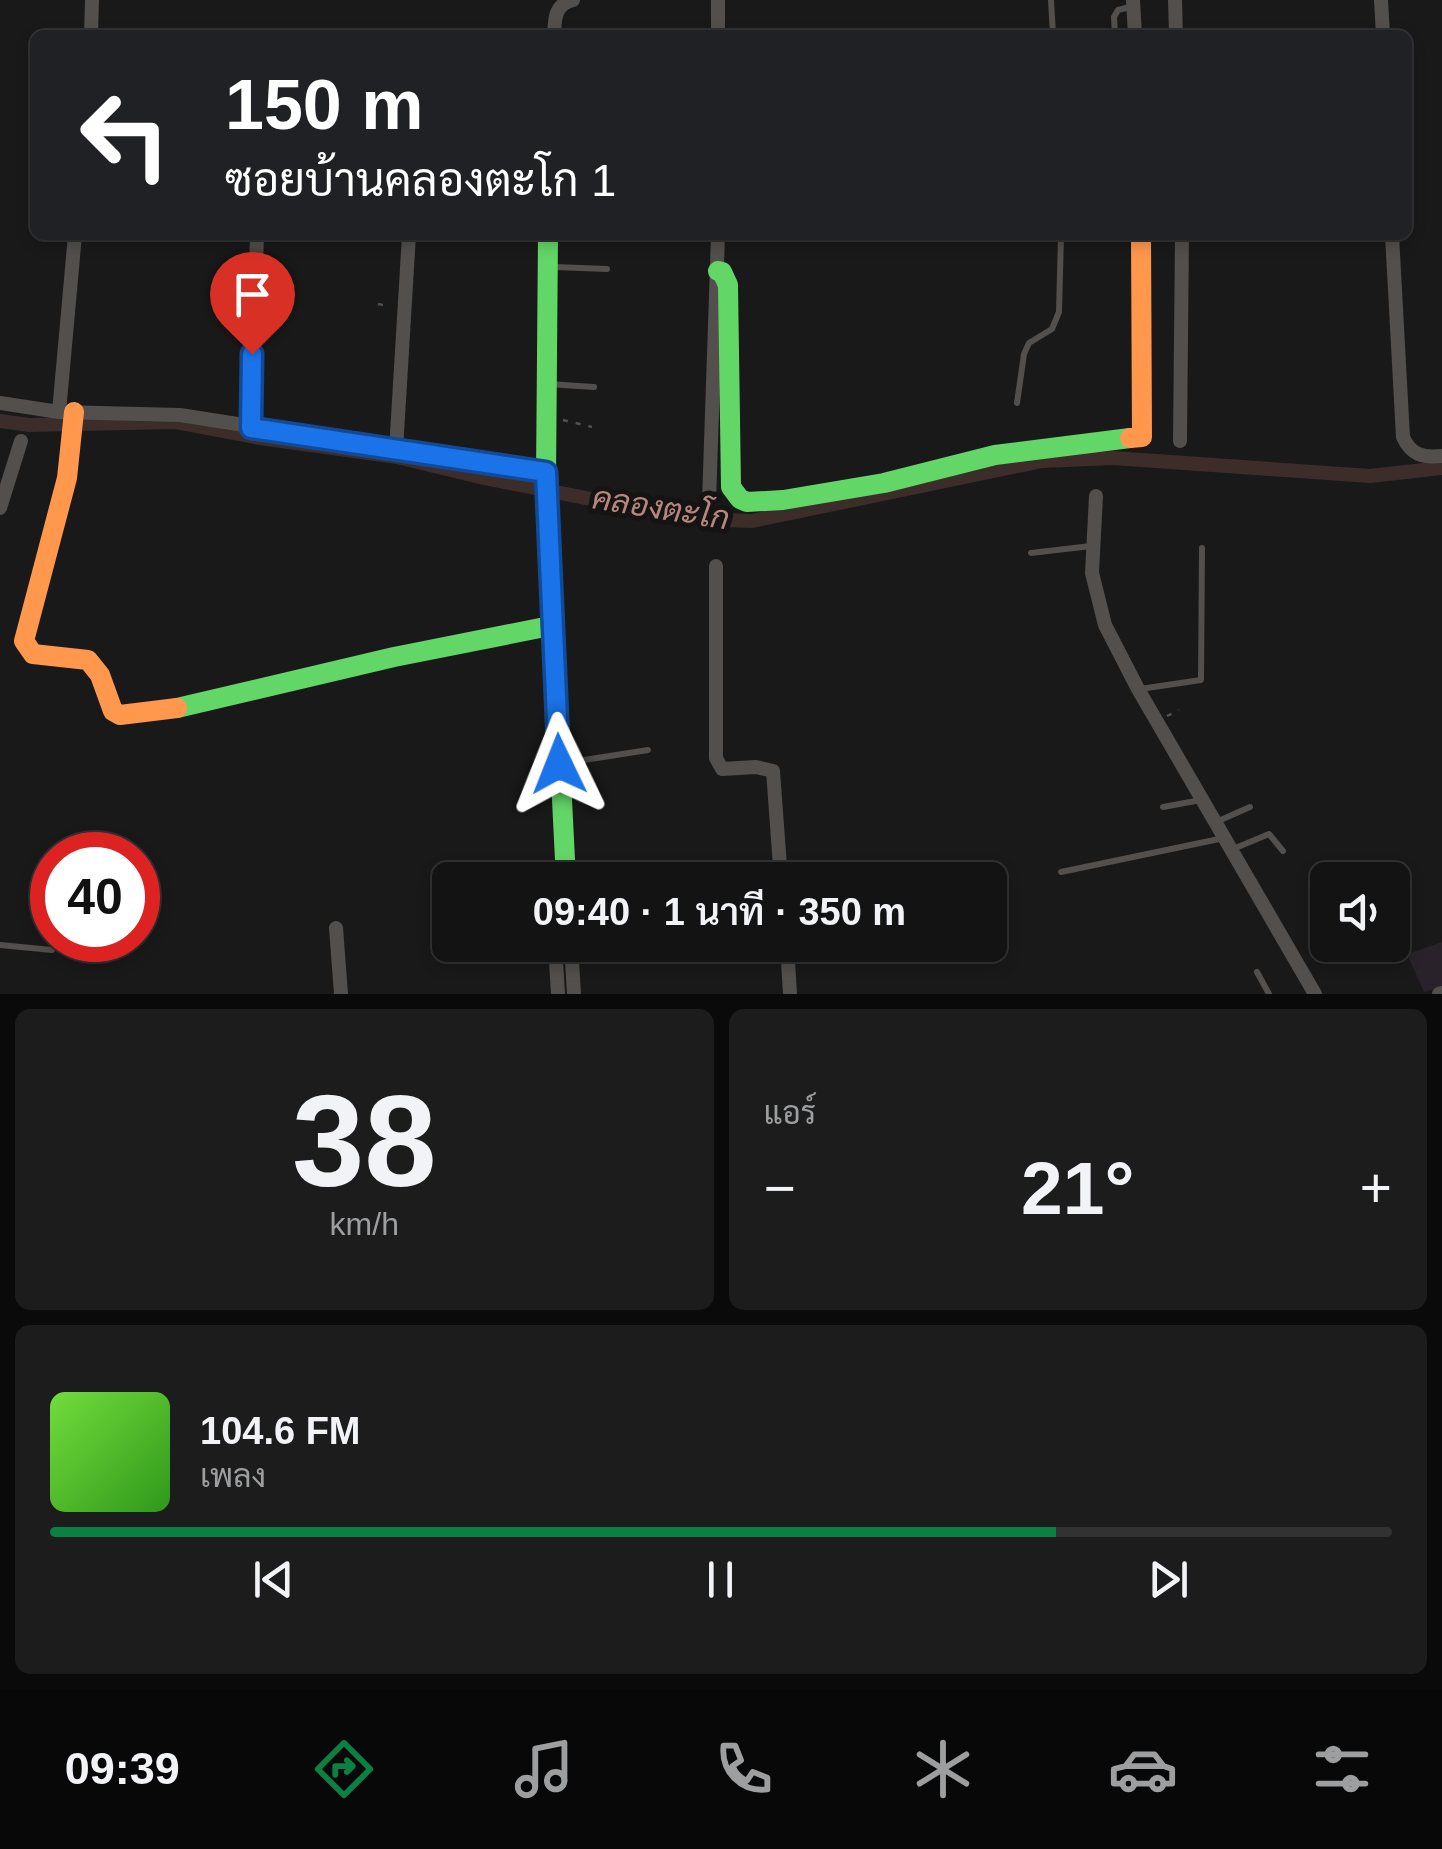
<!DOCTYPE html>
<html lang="th">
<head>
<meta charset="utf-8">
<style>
	body { margin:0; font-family:Arial,Sarabun,sans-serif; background:#1c1c1c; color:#f1f3f6; height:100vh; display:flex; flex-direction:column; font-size:38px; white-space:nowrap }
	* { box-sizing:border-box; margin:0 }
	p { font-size:32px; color:#9d9ea0 }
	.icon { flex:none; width:55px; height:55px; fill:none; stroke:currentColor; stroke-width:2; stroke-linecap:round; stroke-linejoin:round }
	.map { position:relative; height:994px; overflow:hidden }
	.sheet { display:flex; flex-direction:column; gap:15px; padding:15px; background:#0a0a0a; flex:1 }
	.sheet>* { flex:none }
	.hud { position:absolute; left:30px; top:30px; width:1382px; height:210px; border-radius:15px; box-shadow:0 5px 15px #0003,0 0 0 2px #323233; background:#202124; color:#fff; overflow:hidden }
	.buttons { position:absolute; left:1310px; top:862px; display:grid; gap:20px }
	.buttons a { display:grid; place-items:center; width:100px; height:100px; border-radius:15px; background:#131313; box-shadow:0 5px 15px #0003,0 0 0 2px #323233; font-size:50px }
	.speed { position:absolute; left:30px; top:832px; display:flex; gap:20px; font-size:50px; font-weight:700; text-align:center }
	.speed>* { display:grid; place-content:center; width:130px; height:130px; border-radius:50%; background:#131313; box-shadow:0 5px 15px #0003,0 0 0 2px #323233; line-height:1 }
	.speed .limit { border:15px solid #d22; background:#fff; color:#111 }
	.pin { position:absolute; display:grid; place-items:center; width:85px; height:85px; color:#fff; margin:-102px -42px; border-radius:50% 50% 50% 0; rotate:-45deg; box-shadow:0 0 10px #0007 }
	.pin .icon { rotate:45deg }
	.me { position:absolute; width:110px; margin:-55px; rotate:358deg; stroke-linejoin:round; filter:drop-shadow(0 0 8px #0008) }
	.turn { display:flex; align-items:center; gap:35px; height:210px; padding:0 30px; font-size:45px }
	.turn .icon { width:130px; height:130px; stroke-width:2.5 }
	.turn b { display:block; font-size:70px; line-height:85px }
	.big { font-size:75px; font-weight:600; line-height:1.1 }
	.sheet .widget { flex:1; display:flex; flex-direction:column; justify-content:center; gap:15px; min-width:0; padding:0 35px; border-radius:15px; background:#1c1c1c }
	.sheet .dial { align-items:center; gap:0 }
	.dial b { font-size:130px; line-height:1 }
	.song { display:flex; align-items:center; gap:30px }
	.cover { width:120px; height:120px; border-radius:15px; background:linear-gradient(135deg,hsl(100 70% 55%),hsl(110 70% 35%)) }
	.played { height:10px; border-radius:5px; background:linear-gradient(90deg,#0b8043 75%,#323233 75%) }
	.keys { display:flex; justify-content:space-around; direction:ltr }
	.heat { display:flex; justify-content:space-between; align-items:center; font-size:55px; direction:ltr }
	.sheet .tiles { flex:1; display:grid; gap:15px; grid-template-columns:1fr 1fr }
	.widget:last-child { grid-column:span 2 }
	.trip { position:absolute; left:432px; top:862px; width:575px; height:100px; border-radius:15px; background:#131313; box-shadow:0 5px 15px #0003,0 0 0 2px #323233; font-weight:600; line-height:100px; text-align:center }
	.menu { display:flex; height:160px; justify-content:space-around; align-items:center; background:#080808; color:#9d9ea0 }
	.menu .icon { width:70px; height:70px }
	.menu .active { color:#0b8043 }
	.menu b { font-size:45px; color:#f1f3f6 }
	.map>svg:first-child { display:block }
	.green { fill:#29222a }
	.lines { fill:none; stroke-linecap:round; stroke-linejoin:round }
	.canal { stroke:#3c2d2b; stroke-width:14 }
	.path { stroke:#53504f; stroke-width:2.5; stroke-dasharray:5 8; stroke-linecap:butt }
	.lane { stroke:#524f4c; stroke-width:6 }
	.street { stroke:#524f4c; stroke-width:14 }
	.fast { stroke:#63d668; stroke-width:20 }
	.slow { stroke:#ff974d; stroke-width:20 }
	.route-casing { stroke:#114b97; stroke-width:25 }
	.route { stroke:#1a73e8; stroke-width:18 }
	.labels { text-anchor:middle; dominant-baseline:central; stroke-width:10; stroke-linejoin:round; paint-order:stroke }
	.water-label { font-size:32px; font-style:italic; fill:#b6877f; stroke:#151413 }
</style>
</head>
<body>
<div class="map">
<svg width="1442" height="994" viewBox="0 0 1442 994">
	<rect width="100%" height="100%" fill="#191919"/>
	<path class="green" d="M1442 942V987L1424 992 1407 954Z"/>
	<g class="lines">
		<path class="canal" d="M0 421 29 425 176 422 260 438 397 457 484 478 692 519 752 521 1042 461 1113 458 1370 476 1442 468"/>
		<path class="path" d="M378 304 389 306
			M563 420 592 427
			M1167 716 1179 710"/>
		<path class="lane" d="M1051 0 1053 35
			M1115 35 1114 17 1118 10 1134 6
			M554 267 607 269
			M255 303 286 305
			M548 384 594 387
			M1017 403 1024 354 1029 343 1052 329 1059 312 1061 235
			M1031 553 1091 546
			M1140 689 1201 680 1202 548
			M565 763 648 750
			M1163 807 1201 800
			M1216 822 1250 807
			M1233 849 1269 834 1283 851
			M1061 872 1224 838
			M0 945 52 950
			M1257 972 1269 994"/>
		<path class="street" d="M1133 0 1135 35
			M1175 0 1176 35
			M1381 0 1383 35
			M91 35 92 0
			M554 35C555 19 554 5 573 0
			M718 35V0
			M1392 235 1403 437C1411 455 1423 458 1442 456
			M0 403 59 412 180 415 546 472
			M59 412 75 235
			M251 428 257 235
			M1180 441 1182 235
			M396 450 409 235
			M1096 496 1092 573 1105 625 1138 689 1315 994
			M709 502 718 235
			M0 508 21 441
			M716 566V758L722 769 756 767 773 771 781 880
			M336 928 341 994
			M555 945 558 994
			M571 945 574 994
			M787 945 790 994
			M1439 994 1442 993"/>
		<path class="fast" d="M548 235 546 477 566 880
			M718 271 722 272 728 285 731 487 740 499 747 502 783 500 884 483 995 455 1130 438
			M177 708 394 657 555 625"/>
		<path class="slow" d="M74 412 67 478 24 641 33 654 88 660 100 675 113 711 120 715 177 708
			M1130 438 1142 437 1141 235"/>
	</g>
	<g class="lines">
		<defs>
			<path id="route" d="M252 354 251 428 546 472 559 764"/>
		</defs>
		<use href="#route" class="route-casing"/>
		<use href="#route" class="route"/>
	</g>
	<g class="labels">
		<g class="water-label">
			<text transform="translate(661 508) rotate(9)">คลองตะโก</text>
		</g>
	</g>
</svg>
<div class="buttons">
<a><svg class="icon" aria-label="sound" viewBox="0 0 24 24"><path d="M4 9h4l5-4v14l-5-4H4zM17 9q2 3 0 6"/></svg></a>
</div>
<div class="speed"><div class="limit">40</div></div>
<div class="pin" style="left:252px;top:354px;background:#d93025"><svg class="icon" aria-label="arrive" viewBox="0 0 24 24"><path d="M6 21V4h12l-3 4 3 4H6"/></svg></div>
<svg class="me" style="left:559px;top:764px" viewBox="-20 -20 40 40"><path d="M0-17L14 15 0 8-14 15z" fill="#1a73e8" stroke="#fff" stroke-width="4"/></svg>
<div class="trip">09:40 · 1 นาที · 350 m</div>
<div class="hud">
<div class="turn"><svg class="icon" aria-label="left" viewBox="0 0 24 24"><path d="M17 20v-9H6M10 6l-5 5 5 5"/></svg><div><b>150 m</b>ซอยบ้านคลองตะโก 1</div></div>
</div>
</div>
<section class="sheet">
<div class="tiles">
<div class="widget dial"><b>38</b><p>km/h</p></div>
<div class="widget"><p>แอร์</p>
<div class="heat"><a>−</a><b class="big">21°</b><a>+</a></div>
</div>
<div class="widget">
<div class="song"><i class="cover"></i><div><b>104.6 FM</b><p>เพลง</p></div></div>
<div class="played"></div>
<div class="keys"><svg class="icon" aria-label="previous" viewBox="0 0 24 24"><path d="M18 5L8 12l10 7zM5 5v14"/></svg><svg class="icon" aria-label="pause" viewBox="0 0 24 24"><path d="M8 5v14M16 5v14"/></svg><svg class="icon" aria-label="next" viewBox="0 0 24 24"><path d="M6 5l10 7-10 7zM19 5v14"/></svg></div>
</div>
</div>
</section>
<nav class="menu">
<b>09:39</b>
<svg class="icon active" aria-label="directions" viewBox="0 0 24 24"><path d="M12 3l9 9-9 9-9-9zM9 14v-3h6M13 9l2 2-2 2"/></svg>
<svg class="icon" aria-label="music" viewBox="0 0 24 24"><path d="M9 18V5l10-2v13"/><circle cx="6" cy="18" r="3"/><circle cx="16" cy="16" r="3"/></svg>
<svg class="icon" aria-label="phone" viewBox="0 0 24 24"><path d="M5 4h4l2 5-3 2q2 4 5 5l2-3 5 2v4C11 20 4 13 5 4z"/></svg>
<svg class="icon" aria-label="climate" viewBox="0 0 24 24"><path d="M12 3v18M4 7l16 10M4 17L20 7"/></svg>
<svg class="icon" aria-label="car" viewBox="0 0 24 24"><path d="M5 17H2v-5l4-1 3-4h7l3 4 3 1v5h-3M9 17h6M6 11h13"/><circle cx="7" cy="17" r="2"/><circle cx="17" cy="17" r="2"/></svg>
<svg class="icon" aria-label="filters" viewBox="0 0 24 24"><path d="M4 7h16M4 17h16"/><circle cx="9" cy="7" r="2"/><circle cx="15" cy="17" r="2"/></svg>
</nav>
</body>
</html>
